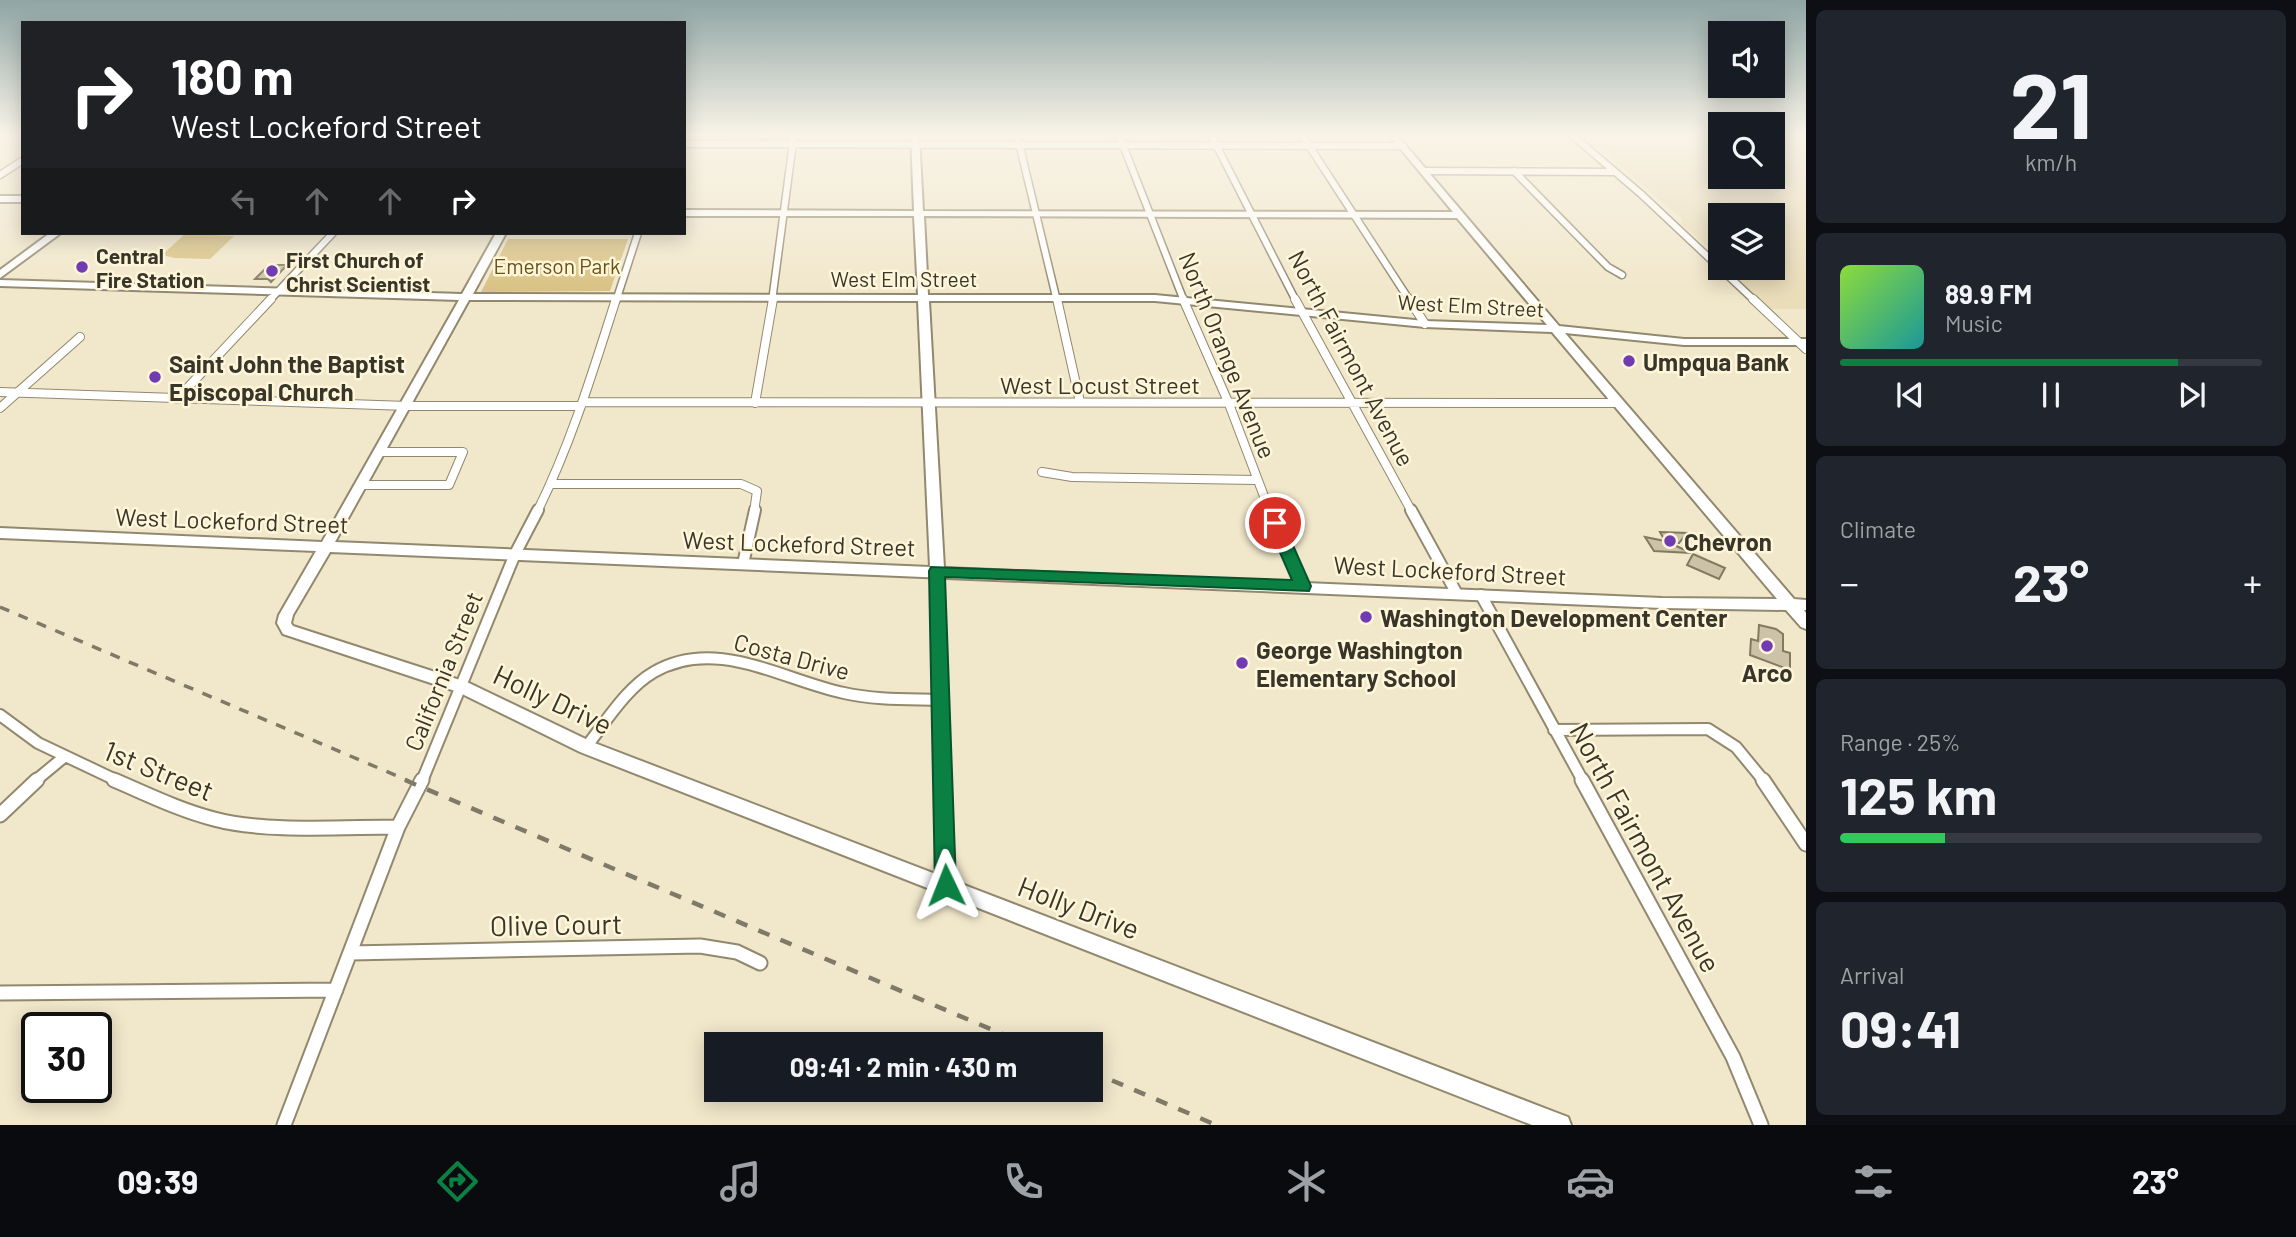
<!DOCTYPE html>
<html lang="en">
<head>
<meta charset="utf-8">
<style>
	body { margin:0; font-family:Barlow,sans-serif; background:#20242c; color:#f1f3f6; height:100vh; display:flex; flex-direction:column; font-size:26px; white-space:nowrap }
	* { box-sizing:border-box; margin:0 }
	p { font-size:23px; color:#9ea1a6 }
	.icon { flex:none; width:38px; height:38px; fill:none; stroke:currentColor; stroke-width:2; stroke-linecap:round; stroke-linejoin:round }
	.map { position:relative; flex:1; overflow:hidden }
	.drawer { display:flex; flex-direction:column; gap:10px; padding:10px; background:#0d0f14; width:490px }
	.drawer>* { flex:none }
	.guide { position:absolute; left:21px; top:21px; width:665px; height:214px; border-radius:0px; box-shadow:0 4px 18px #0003; background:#202124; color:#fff; overflow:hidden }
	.tools { position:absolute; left:1708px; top:21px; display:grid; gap:14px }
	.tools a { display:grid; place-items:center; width:77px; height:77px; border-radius:0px; background:#171b24; box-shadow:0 4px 18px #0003; font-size:35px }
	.speed { position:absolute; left:21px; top:1012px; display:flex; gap:14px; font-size:35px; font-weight:700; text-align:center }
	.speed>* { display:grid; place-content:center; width:91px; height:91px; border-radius:50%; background:#171b24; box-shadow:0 4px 18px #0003; line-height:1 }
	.speed .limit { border:4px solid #111; border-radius:10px; background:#fff; color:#111 }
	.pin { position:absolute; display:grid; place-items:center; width:60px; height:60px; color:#fff; margin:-30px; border:4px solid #fff; border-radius:50%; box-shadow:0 2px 7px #0007 }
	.me { position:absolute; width:77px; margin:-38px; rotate:358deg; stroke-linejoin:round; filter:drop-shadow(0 0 5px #0008) }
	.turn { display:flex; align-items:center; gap:24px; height:147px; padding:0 35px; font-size:32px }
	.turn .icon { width:91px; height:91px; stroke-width:2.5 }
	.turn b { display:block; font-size:49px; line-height:60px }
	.lanes { display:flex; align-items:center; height:66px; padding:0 35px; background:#0003; justify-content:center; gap:35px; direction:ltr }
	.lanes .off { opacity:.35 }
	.big { font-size:52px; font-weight:700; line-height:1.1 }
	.drawer .card { flex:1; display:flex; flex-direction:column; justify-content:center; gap:10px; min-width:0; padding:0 24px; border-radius:10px; background:#20242c }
	.drawer .dial { align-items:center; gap:0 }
	.dial b { font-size:91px; line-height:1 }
	.song { display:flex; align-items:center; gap:21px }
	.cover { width:84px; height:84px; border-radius:10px; background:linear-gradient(135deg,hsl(90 70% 55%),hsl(180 70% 35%)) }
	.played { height:7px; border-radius:4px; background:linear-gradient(90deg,#0b8043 80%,#363941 80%) }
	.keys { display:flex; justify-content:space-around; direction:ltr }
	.heat { display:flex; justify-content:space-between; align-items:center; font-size:38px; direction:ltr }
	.charge { height:10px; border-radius:5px; background:linear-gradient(90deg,#34c759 25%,#363941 0) }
	.trip { position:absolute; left:704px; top:1032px; width:399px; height:70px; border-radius:0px; background:#171b24; box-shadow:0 4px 18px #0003; font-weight:700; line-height:70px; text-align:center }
	.dock { display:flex; height:112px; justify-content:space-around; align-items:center; background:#090b0e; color:#9ea1a6 }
	.dock .icon { width:49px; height:49px }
	.dock .selected { color:#0b8043 }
	.dock b { font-size:32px; color:#f1f3f6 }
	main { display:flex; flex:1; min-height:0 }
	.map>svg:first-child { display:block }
	.built { fill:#eaddba }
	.green { fill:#d8c181 }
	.building { fill:#ccc2a7; stroke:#827960; stroke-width:2 }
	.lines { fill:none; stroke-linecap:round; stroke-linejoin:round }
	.street-far3-casing { stroke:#91886e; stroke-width:9 }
	.street-far2-casing { stroke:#91886e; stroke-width:10 }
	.street-far1-casing { stroke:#91886e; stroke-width:14 }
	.street-casing { stroke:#91886e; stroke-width:17 }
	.secondary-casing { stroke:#91886e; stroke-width:4 }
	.street-far3 { stroke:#fff; stroke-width:6 }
	.street-far2 { stroke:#fff; stroke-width:8 }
	.street-far1 { stroke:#fff; stroke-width:10 }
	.street { stroke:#fff; stroke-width:13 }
	.secondary { fill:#fff; fill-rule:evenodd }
	.rail-far1 { stroke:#7f7968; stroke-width:3.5; stroke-dasharray:10 10; stroke-linecap:butt }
	.rail { stroke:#7f7968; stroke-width:4.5; stroke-dasharray:12 12; stroke-linecap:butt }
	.route { fill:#0b8043; stroke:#07532c; stroke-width:2 }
	.poi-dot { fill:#713bb1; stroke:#fff5d8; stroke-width:2.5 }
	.labels { text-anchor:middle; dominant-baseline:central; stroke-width:5; stroke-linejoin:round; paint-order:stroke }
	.far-poi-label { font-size:21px; font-weight:bold; fill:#38352a; stroke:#fff5d8; text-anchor:start }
	.far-park-label { font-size:21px; fill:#665215; stroke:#fff5d8 }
	.far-street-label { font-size:21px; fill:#38352a; stroke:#fff5d8 }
	.street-label { font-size:24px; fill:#38352a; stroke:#fff5d8 }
	.poi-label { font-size:24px; font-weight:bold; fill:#38352a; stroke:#fff5d8; text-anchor:start }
	.near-street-label { font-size:28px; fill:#38352a; stroke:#fff5d8 }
</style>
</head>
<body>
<main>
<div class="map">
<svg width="1806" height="1125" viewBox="0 0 1806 1125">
	<rect width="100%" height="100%" fill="#f1e7cb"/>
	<path class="built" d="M1584 135H1720V177H1773V135H1806V309H1771L1723 268H1773V215H1720V265L1702 249 1709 248 1681 224 1682 219Z"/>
	<path class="green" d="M684 135H794L793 144H684Z
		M186 233H213L212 235 234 236 210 259 175 258 162 255Z
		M508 239H628L610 291 481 292Z"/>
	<path class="building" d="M269 265H287L271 282 268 279H255Z
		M1660 532 1687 533 1679 543H1670L1691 553 1654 551 1645 537 1665 541Z
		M1693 554 1725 568 1719 579 1687 565Z
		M1759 625 1776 629 1783 634V651L1790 653V670L1750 655 1751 639 1758 641Z"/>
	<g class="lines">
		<defs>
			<path id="street-far3" d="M1017 135 1057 301
				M1119 135 1184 301
				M1211 135 1296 301
				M1302 135 1410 301
				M1572 135 1641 194 1755 301
				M684 144 1403 146
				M1424 171 1615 172
				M1514 171 1608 267 1622 275
				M0 175 23 160
				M269 301 333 233
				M616 301 638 233
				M772 301 794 135"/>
			<path id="street-far2" d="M1057 299 1080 402
				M1183 299 1229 404 1270 512
				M1295 299 1412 512
				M1409 299 1425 324
				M1753 299 1806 349
				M0 392 407 406H581
				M177 399 271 299
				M583 402 1617 403
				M755 403 773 299
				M0 408 80 337
				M1042 472 1072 477 1256 480
				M551 484H741L757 491 754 512
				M362 485H449L463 452H381
				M537 512C571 444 593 371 616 299"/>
			<path id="street-far1" d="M1269 510 1303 586
				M1411 510 1457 594
				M743 564 755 510
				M937 571 943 781
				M1481 595 1583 781
				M0 715 38 743 118 781
				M1554 730 1708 729 1736 747 1764 781
				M586 747C606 722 626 688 654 672 716 636 782 680 844 693 875 700 908 699 940 700
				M35 781 64 757
				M422 781 515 554 538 510"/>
			<path id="street" d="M114 780C147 794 179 810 214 819 265 833 344 827 398 827
				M943 780 946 885
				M1582 780 1733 1057 1761 1125
				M1763 780 1806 844
				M0 815 37 780
				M350 953 700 946 737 952 760 963
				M0 993 336 990
				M284 1125 398 827 422 780"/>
			<path id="secondary" d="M911 135H919L923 211 1453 212 1389 135H1397L1559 326 1684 339H1806V345H1684L1565 333 1794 599 1806 600V610H1804L1806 613V629L1801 627 1786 610 1662 608 330 552 293 615 291 623 293 626 469 683 592 742 1560 1114 1568 1117 1571 1125H1532L580 752 458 692 283 634 277 623 279 615 316 551 0 538V528L322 542 459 300 0 286V280L462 294 496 233H506L473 294 918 295 914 216H684V210L914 211ZM924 216 1457 218 1547 325 1425 321 1155 295H928ZM469 300 918 301 930 567 335 542ZM929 301H1155L1425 327 1552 332 1777 599 1662 598 944 568Z
				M0 196H23V202H0Z
				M50 233H61L0 278V270Z"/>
		</defs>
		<use href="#street-far3" class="street-far3-casing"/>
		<use href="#street-far2" class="street-far2-casing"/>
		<use href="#street-far1" class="street-far1-casing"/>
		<use href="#street" class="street-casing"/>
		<use href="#secondary" class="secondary-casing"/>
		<use href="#street-far3" class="street-far3"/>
		<use href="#street-far2" class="street-far2"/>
		<use href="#street-far1" class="street-far1"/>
		<use href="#street" class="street"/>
		<use href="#secondary" class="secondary"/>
		<path class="rail-far1" d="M0 607 409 781"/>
		<path class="rail" d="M405 780 1028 1045
			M1090 1071 1216 1125"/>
	</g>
	<linearGradient id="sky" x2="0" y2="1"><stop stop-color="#8fa5a4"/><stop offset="0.46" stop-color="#f9f4e8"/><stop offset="1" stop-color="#f9f4e8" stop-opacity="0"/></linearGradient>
	<rect width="1806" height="293" fill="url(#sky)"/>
	<path class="route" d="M1275 517 1283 523 1311 586 1309 591 945 577 956 885 953 892 946 895 938 892 935 885 929 571 931 567 1292 580 1267 523Z"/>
	<g class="poi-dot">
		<circle cx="82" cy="267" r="7"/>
		<circle cx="272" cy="271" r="7"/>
		<circle cx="1629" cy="361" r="7"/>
		<circle cx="155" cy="377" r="7"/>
		<circle cx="1670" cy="541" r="7"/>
		<circle cx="1366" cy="617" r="7"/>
		<circle cx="1767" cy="646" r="7"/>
		<circle cx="1242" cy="663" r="7"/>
	</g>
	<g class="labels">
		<g class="far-poi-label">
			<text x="96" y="255">Central<tspan x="96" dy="24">Fire Station</tspan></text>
			<text x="286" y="259">First Church of<tspan x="286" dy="24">Christ Scientist</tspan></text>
		</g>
		<g class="far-park-label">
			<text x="557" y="265">Emerson Park</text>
		</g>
		<g class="far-street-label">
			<text x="904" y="278">West Elm Street</text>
			<text transform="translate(1471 305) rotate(3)">West Elm Street</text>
		</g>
		<g class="street-label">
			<text transform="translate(1228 355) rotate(68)">North Orange Avenue</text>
			<text transform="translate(1352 358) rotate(62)">North Fairmont Avenue</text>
			<text x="1100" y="384">West Locust Street</text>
			<text transform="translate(232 520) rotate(2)">West Lockeford Street</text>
			<text transform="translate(799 543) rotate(2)">West Lockeford Street</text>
			<text transform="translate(1450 570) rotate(3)">West Lockeford Street</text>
			<text transform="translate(792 656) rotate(15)">Costa Drive</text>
			<text transform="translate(443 671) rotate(-68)">California Street</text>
		</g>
		<g class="poi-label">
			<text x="1643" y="361">Umpqua Bank</text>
			<text x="169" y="363">Saint John the Baptist<tspan x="169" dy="28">Episcopal Church</tspan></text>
			<text x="1684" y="541">Chevron</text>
			<text x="1380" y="617">Washington Development Center</text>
			<text x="1256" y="649">George Washington<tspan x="1256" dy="28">Elementary School</tspan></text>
			<text x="1767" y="672" text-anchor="middle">Arco</text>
		</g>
		<g class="near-street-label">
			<text transform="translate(553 699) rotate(25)">Holly Drive</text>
			<text transform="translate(159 770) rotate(22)">1st Street</text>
			<text transform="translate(1646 847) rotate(61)">North Fairmont Avenue</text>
			<text transform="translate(1079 907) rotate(21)">Holly Drive</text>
			<text transform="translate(556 924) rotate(-1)">Olive Court</text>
		</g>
	</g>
</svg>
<div class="tools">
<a><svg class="icon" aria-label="sound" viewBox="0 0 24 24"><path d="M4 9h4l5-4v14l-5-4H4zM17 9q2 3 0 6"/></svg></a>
<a><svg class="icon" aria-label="search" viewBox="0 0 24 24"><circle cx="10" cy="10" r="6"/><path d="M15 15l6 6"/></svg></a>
<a><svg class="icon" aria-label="layers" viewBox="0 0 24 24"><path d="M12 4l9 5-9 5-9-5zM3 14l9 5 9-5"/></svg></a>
</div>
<div class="speed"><div class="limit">30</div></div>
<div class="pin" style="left:1275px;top:523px;background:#d93025"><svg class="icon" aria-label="arrive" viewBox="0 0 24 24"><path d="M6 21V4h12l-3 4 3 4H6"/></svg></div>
<svg class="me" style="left:946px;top:885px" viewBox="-20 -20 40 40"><path d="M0-17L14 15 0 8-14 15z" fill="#0b8043" stroke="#fff" stroke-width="4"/></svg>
<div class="trip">09:41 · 2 min · 430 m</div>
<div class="guide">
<div class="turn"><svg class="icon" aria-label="right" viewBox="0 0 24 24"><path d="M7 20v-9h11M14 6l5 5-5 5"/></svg><div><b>180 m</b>West Lockeford Street</div></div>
<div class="lanes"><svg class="icon off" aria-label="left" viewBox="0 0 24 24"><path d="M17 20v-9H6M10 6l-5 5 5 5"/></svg><svg class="icon off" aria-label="ahead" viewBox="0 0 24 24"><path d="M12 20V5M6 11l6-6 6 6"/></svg><svg class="icon off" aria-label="ahead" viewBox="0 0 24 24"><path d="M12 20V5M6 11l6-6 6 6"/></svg><svg class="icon" aria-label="right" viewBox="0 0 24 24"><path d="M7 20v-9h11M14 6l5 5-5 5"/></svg></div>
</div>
</div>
<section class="drawer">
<div class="card dial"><b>21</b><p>km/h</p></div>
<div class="card">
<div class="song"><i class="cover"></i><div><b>89.9 FM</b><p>Music</p></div></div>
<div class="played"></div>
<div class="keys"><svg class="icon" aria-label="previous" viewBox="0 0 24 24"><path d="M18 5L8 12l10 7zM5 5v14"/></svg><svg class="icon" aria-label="pause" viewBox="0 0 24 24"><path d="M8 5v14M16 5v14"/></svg><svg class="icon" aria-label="next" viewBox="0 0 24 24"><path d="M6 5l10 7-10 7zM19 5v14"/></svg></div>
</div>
<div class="card"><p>Climate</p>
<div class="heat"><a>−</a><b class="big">23°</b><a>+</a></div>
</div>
<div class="card"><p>Range · 25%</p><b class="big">125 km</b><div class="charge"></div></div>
<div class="card"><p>Arrival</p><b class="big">09:41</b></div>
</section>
</main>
<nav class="dock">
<b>09:39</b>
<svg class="icon selected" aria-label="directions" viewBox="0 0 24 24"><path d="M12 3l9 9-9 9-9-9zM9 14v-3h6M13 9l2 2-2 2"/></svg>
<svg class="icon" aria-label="music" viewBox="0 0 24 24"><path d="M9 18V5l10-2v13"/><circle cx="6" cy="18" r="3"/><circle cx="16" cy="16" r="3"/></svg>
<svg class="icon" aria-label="phone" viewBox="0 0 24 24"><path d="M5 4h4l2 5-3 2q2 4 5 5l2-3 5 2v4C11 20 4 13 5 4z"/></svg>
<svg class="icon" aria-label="climate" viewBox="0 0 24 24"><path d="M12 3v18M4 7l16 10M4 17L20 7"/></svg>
<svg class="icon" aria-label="car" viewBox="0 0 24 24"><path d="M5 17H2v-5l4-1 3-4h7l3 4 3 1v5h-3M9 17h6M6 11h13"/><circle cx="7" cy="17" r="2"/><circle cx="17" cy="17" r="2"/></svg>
<svg class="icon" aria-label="filters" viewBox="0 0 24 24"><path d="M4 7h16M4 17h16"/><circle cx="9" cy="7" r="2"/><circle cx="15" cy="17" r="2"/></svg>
<b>23°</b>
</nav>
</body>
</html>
